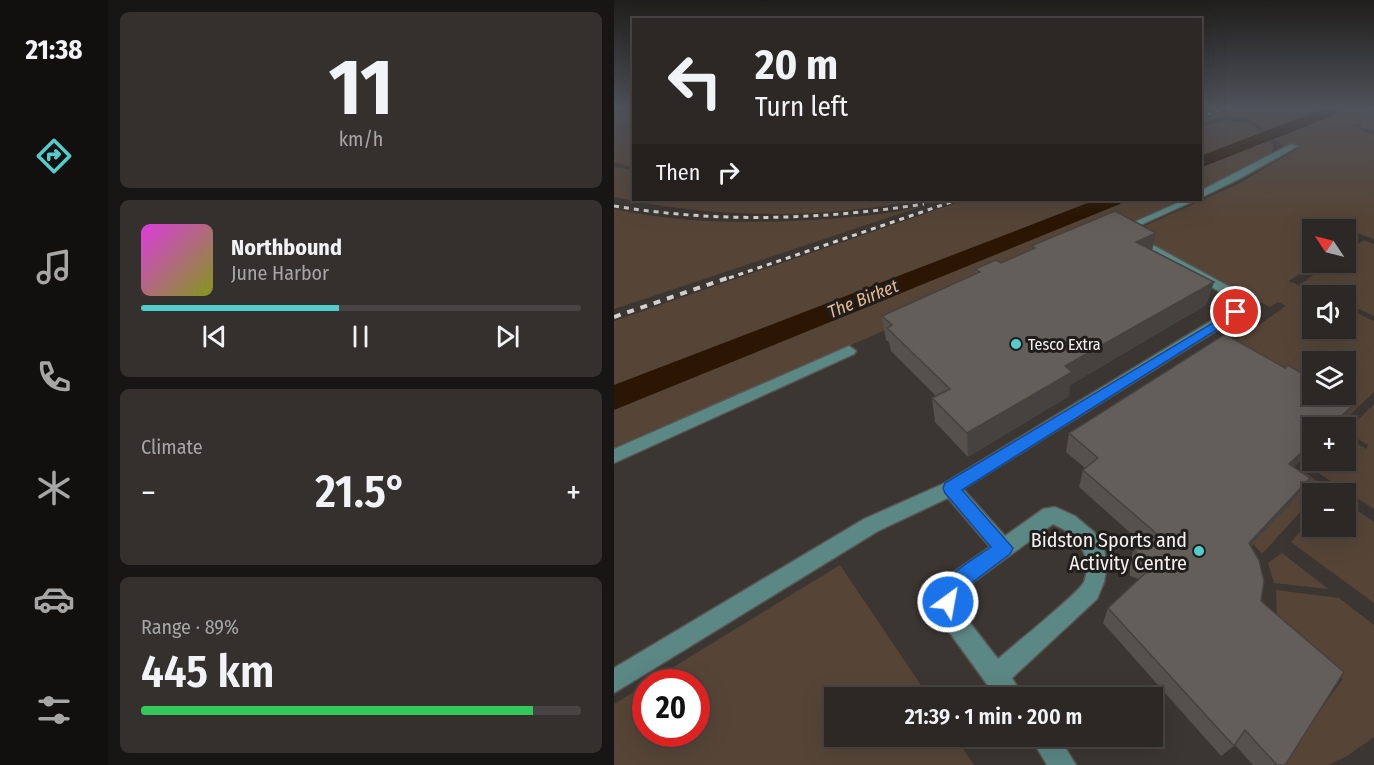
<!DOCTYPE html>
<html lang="en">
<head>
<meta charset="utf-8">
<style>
	body { margin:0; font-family:"Fira Sans Condensed",sans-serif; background:#34302e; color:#f1f3f6; height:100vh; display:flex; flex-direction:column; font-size:22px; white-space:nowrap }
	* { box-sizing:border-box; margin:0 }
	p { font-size:20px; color:#a6a6a7 }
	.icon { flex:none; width:33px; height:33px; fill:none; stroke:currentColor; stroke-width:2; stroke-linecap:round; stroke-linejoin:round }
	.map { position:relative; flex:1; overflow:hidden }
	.side { display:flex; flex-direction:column; gap:12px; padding:12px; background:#181615; width:506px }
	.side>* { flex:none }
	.top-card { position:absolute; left:18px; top:18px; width:570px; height:183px; border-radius:0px; box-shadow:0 6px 24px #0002,0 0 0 2px #484443; background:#2c2826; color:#f1f3f6; overflow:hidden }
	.needle { width:39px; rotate:305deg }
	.buttons { position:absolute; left:688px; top:219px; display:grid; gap:12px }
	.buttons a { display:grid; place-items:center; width:54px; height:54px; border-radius:0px; background:#2c2826; box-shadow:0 6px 24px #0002,0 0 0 2px #484443; font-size:30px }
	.speed { position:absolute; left:18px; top:669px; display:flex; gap:12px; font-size:30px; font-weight:700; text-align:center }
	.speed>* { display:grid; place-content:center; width:78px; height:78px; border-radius:50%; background:#2c2826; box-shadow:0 6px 24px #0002,0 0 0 2px #484443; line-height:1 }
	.speed .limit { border:9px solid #d22; background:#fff; color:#111 }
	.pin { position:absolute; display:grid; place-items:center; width:51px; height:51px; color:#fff; margin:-26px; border:3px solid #fff; border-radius:50%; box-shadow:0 2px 6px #0007 }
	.me { position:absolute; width:66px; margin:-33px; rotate:32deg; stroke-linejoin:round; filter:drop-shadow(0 0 4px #0008) }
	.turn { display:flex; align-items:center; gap:21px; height:126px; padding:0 24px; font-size:27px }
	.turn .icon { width:78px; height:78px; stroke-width:2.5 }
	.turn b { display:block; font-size:42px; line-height:51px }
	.then { display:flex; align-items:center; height:57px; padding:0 24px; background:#0003; gap:12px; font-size:22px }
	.big { font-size:45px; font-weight:600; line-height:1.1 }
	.side .widget { flex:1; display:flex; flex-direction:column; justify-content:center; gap:9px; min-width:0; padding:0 21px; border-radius:9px; background:#34302e }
	.side .dial { align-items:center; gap:0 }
	.dial b { font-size:78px; line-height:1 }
	.song { display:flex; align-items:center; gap:18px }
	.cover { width:72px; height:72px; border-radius:9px; background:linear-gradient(135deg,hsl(300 70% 55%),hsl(70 70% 35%)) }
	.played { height:6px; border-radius:3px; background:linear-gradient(90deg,#53cdca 45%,#484443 45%) }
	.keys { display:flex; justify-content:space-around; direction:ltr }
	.heat { display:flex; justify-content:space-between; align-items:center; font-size:33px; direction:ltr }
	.charge { height:9px; border-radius:4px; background:linear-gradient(90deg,#34c759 89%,#484443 0) }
	.trip { position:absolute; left:210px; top:687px; width:339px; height:60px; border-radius:0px; background:#2c2826; box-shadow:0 6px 24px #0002,0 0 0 2px #484443; font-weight:600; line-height:60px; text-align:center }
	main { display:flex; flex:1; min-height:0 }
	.dock { display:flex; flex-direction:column; width:108px; justify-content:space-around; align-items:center; background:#12100f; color:#a6a6a7 }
	.dock .icon { width:42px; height:42px }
	.dock .on { color:#53cdca }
	.dock b { font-size:27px; color:#f1f3f6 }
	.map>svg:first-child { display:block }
	.green { fill:#564537; fill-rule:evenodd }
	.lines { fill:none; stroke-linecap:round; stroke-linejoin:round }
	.river { fill:#2b1603; fill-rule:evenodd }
	.minor-casing { stroke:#595450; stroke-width:3 }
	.minor { fill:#5b8785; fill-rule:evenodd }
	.rail-far2 { stroke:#d3cfcc; stroke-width:2; stroke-dasharray:4 4; stroke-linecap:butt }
	.rail-far1 { stroke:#d3cfcc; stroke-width:3; stroke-dasharray:5 5; stroke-linecap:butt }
	.rail { stroke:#d3cfcc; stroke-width:4; stroke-dasharray:7 7; stroke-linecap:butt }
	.wall { fill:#56514d }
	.shaded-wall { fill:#46423f }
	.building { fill:#645e5a; stroke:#46423f; stroke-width:1.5 }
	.route { fill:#1a73e8; stroke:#114b97; stroke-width:1.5 }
	.poi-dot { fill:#53cdca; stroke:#201e1c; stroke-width:2 }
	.labels { text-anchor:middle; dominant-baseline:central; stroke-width:6; stroke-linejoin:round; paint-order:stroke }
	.poi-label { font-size:16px; fill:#f5f1ef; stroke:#201e1c; text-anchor:start }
	.water-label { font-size:18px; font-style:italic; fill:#e7b78f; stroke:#201e1c }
	.near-poi-label { font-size:20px; fill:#f5f1ef; stroke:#201e1c; text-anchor:end }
</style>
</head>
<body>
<main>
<nav class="dock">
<b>21:38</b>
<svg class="icon on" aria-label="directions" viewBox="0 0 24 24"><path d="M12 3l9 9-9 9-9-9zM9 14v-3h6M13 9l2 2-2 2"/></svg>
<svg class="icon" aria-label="music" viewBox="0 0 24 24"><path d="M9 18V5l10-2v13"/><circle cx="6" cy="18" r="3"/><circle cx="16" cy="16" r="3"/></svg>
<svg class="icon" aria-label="phone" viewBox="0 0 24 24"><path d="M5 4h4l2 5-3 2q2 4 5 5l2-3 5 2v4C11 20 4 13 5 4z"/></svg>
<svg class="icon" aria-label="climate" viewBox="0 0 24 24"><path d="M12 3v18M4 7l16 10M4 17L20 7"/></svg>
<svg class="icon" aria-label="car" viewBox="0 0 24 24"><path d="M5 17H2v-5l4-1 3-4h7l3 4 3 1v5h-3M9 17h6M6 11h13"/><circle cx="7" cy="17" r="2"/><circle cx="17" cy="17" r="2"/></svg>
<svg class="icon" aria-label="filters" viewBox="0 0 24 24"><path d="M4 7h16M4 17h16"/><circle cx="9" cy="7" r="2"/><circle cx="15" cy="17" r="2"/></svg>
</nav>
<section class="side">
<div class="widget dial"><b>11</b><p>km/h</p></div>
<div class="widget">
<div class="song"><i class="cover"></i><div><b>Northbound</b><p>June Harbor</p></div></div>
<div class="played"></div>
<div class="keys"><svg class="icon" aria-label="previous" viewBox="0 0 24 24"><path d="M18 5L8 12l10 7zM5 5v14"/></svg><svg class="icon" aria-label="pause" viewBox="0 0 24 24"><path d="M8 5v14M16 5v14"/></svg><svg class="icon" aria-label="next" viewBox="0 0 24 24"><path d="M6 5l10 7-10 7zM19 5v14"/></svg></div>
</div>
<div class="widget"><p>Climate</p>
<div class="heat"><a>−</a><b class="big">21.5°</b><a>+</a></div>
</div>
<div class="widget"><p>Range · 89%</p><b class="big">445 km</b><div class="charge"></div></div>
</section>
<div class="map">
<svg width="761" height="765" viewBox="0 0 761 765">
	<rect width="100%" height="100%" fill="#3b3632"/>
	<path class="green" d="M0 109H19V168L0 162Z
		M616 109H715L654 134C635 111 612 115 587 123V120Z
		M731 109H760V116L738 126 760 135V239L745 234 732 243V230H699V262L702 263 675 281 706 295 699 296V328H732V308L760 321V392L734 417 614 346 672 306 664 302 656 307 512 234 624 184 685 148 675 145 671 147 656 136 676 132ZM699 362H732V394H699Z
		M612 120 639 124 649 135 587 156V127Z
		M651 139 660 145 657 153 614 178 587 191V165Z
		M0 167 19 170 20 200H302C206 220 96 218 0 197Z
		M351 200H480L0 389V321Z
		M504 200H567L353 295 0 447V401Z
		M309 206 0 309V209C66 223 128 224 196 220 233 218 273 215 309 206Z
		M750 240 760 244V316L732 303V296L716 295 688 283 717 263 732 262V252Z
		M760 404V509L695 467 701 461 732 460V437L752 449 754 445 732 432Z
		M687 470 711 486 704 493 699 494V498L648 554 639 544 683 496 670 487Z
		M732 503 760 522V603L677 542 699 517V526H732Z
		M668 553 714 589 660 583 654 563Z
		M226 565 315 697 220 698V736L341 737 360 765H0V704L31 685 32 734H82V682H35Z
		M662 590 725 598 760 625V737L733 756 714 765H666L729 679 663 620Z"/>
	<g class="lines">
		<path class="river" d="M709 109H730L728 112 586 168V156Z
			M482 200H509L506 204 0 410V385Z"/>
		<defs>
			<path id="minor" d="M677 144 684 146 625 179 586 198V191Z
				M570 200H582L513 231 625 292 628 312 627 315 349 489 391 536 429 509 441 507 461 516 480 532 490 549 493 565 490 582 483 599 398 678 410 698H383L328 622 325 609 326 593 337 574 376 547 334 498 264 531 0 693V668L250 519 331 483 615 310V297L500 231ZM439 524C462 533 480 556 470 582 465 593 397 647 384 659L346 610V596L351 588Z
				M235 346 242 351 240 354 0 463V449Z
				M416 736H444L462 765H433Z"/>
		</defs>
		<use href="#minor" class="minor-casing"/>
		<use href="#minor" class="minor"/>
		<path class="rail-far2" d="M586 117 609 109"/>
		<path class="rail-far1" d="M0 206C104 223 206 220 310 204
			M115 278 343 200"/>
		<path class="rail" d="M0 317 119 276"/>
	</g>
	<path class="wall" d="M758 109H761V131L746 127 752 114 757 111Z
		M417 246 538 250 600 282 592 305 456 385 455 396 354 457 321 422 318 398 322 396 277 351 275 342 272 340 268 316 362 274 361 269 387 263 417 250Z
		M728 422 680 467 684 496 637 546 647 601 671 765H639L621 745 607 756 489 623 494 608 525 579 516 576V561L522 544 530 545 465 487 469 470 471 468 452 452 455 433Z"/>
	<path class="shaded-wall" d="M542 233 537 255 522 242Z
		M600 282 592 305 456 385 455 396 354 457 353 433 451 366Z
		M740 404 728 422 722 428H715Z
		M699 442V449L664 482 675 464Z
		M696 478 684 496 624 559 635 543Z"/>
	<path class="building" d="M761 110V116L752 114Z
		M501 211 542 233 522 242 600 282 451 366 458 372 353 433 318 398 336 389 273 328 278 325 268 316 366 272 361 269 382 260 387 263 421 248 417 246Z
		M611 334 671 368 674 365 699 380V394H724L740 404 715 428H699V442L675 464 696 478 635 543 645 560 650 581 647 601 730 672 671 765H663L631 730 620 746 494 608 540 565 522 560V544L559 548 469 470 484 458 455 433Z"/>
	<linearGradient id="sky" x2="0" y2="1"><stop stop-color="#201e1c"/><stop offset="0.5" stop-color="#4f525a"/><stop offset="1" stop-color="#4f525a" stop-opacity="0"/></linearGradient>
	<rect width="761" height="216" fill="url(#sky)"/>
	<path class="route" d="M622 309 628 312 626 315 348 490 399 548 396 554 351 588 345 595 341 609 334 611 327 609C316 580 359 560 377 547L331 493 329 488 331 483Z"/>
	<g class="poi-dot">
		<circle cx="402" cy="344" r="6"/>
		<circle cx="585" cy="551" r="6"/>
	</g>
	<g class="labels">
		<g class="poi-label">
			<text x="414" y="344">Tesco Extra</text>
		</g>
		<g class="water-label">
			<text transform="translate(249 299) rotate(-22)">The Birket</text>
		</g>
		<g class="near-poi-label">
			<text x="573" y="540">Bidston Sports and<tspan x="573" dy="23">Activity Centre</tspan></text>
		</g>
	</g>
</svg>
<div class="buttons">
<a><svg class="needle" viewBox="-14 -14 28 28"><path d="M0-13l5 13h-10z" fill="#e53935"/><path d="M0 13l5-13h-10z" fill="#a6a6a7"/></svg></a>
<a><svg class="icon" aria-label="sound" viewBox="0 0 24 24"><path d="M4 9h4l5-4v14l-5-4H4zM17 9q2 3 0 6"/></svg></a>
<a><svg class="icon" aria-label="layers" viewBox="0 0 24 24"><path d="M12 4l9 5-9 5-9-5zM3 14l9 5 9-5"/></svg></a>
<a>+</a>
<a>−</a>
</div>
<div class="speed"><div class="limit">20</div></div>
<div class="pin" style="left:622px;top:312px;background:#d93025"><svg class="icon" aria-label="arrive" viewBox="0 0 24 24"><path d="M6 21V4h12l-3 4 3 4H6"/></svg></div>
<svg class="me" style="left:334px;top:602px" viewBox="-20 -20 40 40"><circle r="17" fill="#1a73e8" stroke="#fff" stroke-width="3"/><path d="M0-11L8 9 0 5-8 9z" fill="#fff"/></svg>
<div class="trip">21:39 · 1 min · 200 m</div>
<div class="top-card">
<div class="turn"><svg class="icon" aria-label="left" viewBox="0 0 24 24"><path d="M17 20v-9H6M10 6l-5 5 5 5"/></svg><div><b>20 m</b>Turn left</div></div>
<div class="then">Then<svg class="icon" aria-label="right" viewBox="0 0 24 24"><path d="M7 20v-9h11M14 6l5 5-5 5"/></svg></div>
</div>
</div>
</main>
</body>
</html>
